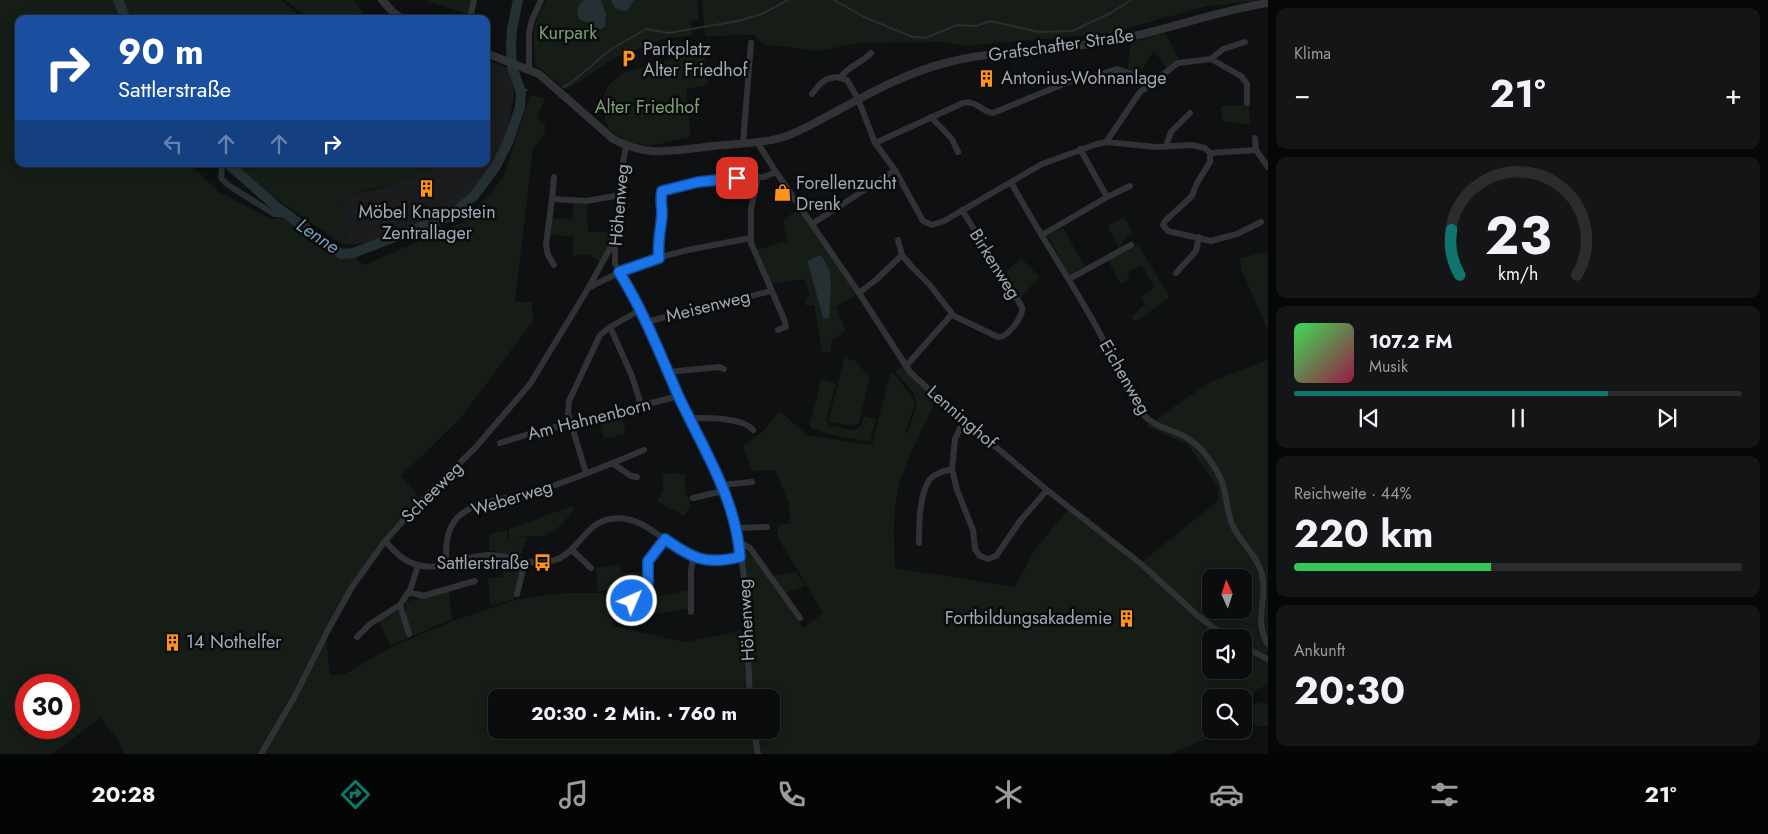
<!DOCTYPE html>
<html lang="de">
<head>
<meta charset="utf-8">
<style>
	body { margin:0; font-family:Jost,sans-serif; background:#141516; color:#f1f3f6; height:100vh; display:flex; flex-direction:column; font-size:19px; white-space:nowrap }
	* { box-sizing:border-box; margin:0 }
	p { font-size:16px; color:#9a9b9d }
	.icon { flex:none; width:28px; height:28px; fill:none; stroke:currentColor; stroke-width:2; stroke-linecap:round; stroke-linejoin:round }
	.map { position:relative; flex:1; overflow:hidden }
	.side { display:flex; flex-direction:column; gap:8px; padding:8px; background:#060707; width:500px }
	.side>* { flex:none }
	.guide { position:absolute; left:15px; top:15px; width:475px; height:152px; border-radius:10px; box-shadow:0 2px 12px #0003,0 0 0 1px #2b2c2e; background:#1a4fa0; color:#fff; overflow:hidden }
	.needle { width:32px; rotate:357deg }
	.tools { position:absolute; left:1202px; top:569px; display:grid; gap:10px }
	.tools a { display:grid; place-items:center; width:50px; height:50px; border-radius:10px; background:#0b0c0d; box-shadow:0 2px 12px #0003,0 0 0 1px #2b2c2e; font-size:25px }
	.speed { position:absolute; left:15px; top:674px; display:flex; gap:10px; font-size:25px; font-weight:700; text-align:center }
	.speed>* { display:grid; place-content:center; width:65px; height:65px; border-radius:50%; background:#0b0c0d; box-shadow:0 2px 12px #0003,0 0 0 1px #2b2c2e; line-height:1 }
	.speed .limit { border:8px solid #d22; background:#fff; color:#111 }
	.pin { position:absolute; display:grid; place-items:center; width:42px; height:42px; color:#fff; margin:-21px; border-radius:10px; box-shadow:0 2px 8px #0006 }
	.me { position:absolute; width:55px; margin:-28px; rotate:45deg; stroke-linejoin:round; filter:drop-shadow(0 0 4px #0008) }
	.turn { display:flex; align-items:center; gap:18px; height:105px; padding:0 20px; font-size:22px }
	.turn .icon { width:65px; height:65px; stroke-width:2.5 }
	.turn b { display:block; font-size:35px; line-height:42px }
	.lanes { display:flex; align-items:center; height:48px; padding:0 20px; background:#0003; justify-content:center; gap:25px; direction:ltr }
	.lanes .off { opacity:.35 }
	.big { font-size:38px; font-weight:700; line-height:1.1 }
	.side .tile { flex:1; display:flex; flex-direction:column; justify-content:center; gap:8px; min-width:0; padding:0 18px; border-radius:10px; background:#141516 }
	.side .dial { align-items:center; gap:0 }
	.dial svg { height:130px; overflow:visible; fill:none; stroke:#2b2c2e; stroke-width:7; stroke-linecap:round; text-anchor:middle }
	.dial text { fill:#f1f3f6; stroke:none }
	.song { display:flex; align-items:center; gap:15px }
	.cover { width:60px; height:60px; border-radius:8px; background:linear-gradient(135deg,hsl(130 70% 55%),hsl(340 70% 35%)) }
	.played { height:5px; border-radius:2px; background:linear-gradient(90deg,#0f766e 70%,#2b2c2e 70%) }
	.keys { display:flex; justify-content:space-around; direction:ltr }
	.heat { display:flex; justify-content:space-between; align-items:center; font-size:28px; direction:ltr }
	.charge { height:8px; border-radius:4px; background:linear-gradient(90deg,#34c759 44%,#2b2c2e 0) }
	.trip { position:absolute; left:488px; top:689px; width:292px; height:50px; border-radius:10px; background:#0b0c0d; box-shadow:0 2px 12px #0003,0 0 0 1px #2b2c2e; font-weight:700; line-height:50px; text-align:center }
	.dock { display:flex; height:80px; justify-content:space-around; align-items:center; background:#040505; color:#9a9b9d }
	.dock .icon { width:35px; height:35px }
	.dock .current { color:#0f766e }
	.dock b { font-size:22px; color:#f1f3f6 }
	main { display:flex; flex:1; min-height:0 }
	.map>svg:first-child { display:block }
	.built { fill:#1b1c1e }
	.green { fill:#161c16; fill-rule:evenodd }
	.water { fill:#253035 }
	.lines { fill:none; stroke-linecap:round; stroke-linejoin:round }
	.stream { stroke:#253035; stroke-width:2 }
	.canal { stroke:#253035; stroke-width:6 }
	.river { stroke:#253035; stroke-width:10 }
	.minor { stroke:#303236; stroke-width:6 }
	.tertiary { stroke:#303236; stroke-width:8 }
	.route-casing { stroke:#114b97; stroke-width:12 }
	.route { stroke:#1a73e8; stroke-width:9 }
	.labels { text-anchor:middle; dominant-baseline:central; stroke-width:5; stroke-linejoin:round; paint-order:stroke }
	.park-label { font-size:18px; fill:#78a174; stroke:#0b0b0c }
	.street-label { font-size:18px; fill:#9fa8b3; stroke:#0b0b0c }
	.poi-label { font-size:18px; fill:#9fa8b3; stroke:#0b0b0c; text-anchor:start }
	.water-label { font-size:19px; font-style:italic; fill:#729db3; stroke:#0b0b0c }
</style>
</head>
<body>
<main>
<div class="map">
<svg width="1268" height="754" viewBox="0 0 1268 754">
	<rect width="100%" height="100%" fill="#0f1011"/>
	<path class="built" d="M486 60 513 70 514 96 504 150 489 174 465 199 442 214 372 242 350 245 342 220 344 202 355 193 374 190 424 173 437 164H486Z"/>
	<path class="green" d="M0 0H280L305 19H19V164H190L219 192 271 219 297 218 365 265 465 221 503 178 530 95 545 98 537 118 545 123V133L533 149 515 302H532L533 321 460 419 401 476 420 498 383 539 326 635 330 675 345 674 389 648 452 621 518 599 565 593H603L613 626 685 642 744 630V549L768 573 803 628 823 613 778 538 777 525 791 523 788 501 775 470 752 471 743 446 763 431 780 411 807 435 872 445 890 374 893 372 915 401 914 407 905 433 906 435C921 397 921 402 895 371L904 365 935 399V403C920 435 901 467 896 502 893 524 894 546 895 568L1015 587 1034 551 1069 508 1142 562 1218 501V488L1187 444 1146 426 1210 382 1268 360V684L1255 691 1250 707C1257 704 1260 701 1268 705V725C1257 729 1250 725 1248 714L1244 725V698H1211V730H1231L1169 754H124L118 739 100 718 53 754H0ZM1211 578H1244V610H1211ZM1211 638H1244V670H1211ZM26 685H69V728H26ZM496 698H771V730H496Z
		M285 0H354L366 17 364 19H309Z
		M425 0H474L468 14Z
		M546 0H697L699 20 691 21 692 36 666 38 615 58 573 86 564 89 545 72 536 66C532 38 532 25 546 0Z
		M702 0H1265L1208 6 1110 33 965 46 941 42 860 43 818 51 763 44 754 35 705 36Z
		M1165 33 1179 58 1167 69 1154 51 1139 75 1127 70 1131 42Z
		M705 50 708 85 686 89 691 137 650 146 631 143 624 140 609 129 605 122 604 94 609 85 622 73Z
		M1249 105 1250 125 1222 121 1221 106Z
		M226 164H437L424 173 407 181 355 193 344 202 342 220 350 245 342 244Z
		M574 203 587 204 588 232 614 231V236L600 262 588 254 573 256V236L550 235 552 218 572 220Z
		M798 210 857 294 836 307 846 331 832 340 831 352H822L814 305 806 306 805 298 810 297 805 279 772 284 756 250 787 241 783 219ZM808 261 829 318H823Z
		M1124 217 1133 232 1127 236 1119 248 1107 226Z
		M1063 228 1085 266 1069 275 1048 236Z
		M1138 245 1170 297 1135 322 1131 317 1145 304 1141 297 1154 287 1141 265 1127 273 1130 279 1121 284 1108 261Z
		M1268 251V331L1241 269 1240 258Z
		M1021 258 1040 277 1020 298 1005 273Z
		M845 357 855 361 870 377 859 423 855 426 830 422 829 418Z
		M821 379 836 384 826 419 829 426 855 430 861 426 864 416 876 419 870 442 824 433 811 428 809 424 817 398Z
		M621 413 626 434 604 439 599 419Z
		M685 473V493L690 498V507L684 516 657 501 663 491 662 474Z
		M572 506 574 509 573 512 560 526 544 536 513 537 527 538 520 557 489 550V534L507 530V538H509V529Z
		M506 561 523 565 514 599 490 606 488 578 502 577Z
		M620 565 621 573 645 572 646 590 597 591 596 567Z
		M796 572 805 586 785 593 772 576Z
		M689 590V609L651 614 650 598Z
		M449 591 452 619 390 646 379 621 398 611 406 613V602Z"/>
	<path class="water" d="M584 0H601L606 14 605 27 597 31H592L588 23 579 19C576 10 577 5 584 0Z
		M611 0H634L628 10 622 11 614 7Z
		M820 255 822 256 830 271 831 288 829 318H823L808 263V261Z"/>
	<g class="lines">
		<path class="stream" d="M834 0 864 17 913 37 926 38 957 25 976 26 990 21 1039 32 1072 31 1111 13 1131 0
			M563 87 571 83 610 50 646 29 668 33 738 21 762 14 788 0
			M521 92 527 90"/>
		<path class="canal" d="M219 164 222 166 221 178 228 185 274 214 288 215"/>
		<path class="river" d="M118 0 126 19
			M228 164 277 207 341 254 353 253 450 216 474 196 496 166 509 140 520 107 521 92 512 67 511 44 512 29 518 0"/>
		<path class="minor" d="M470 19 474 0
			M1211 59 1223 49 1245 42
			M529 69V33L532 20 541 0
			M841 77C848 66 862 63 871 53
			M812 94 820 84 827 79 837 77 847 80 858 99 875 143 895 170 923 221 932 225 944 221 1042 164 1097 144 1106 142 1156 147 1192 145 1205 148 1210 153 1256 150 1268 167
			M931 117 952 139 958 152
			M1255 138 1256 150
			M757 142 776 172 859 293 910 372 939 399 1047 490 1140 563 1198 616 1227 638
			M1106 142 1140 92 1178 63 1211 59 1241 76 1247 84V103
			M743 143 751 43
			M875 143 963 103C978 100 981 112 993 113L1076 79 1089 78 1117 69 1132 74 1144 80 1148 85
			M626 146 622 168 621 222 615 239V264L635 298 679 396 711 458 733 517 739 542 744 577 750 698
			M1166 146 1171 132 1190 113
			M1080 149 1107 197
			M1210 153V162L1197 183 1192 196 1165 221 1163 225 1168 231 1211 241 1237 234 1261 222
			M554 177 552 199 586 201 621 195
			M758 177 751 209V243L784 319 786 327 778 330
			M1011 182C1036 229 1066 273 1092 319 1104 340 1114 362 1125 383 1130 393 1135 404 1142 413 1152 426 1170 429 1184 436 1200 445 1211 460 1219 475 1228 491 1225 510 1233 526 1241 544 1258 556 1262 575 1268 600 1253 621 1268 644
			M552 199 546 245 548 255 554 265
			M812 224 895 170
			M1042 235 1107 197 1130 186
			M898 240 902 255
			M659 258C657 243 661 229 662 214 662 207 660 197 662 191L709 180 764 177 776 172
			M1176 273 1196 251 1199 237
			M1069 279 1131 245
			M590 287C607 279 622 270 640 264 675 251 713 245 751 238
			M859 293 877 279 902 255 912 267 929 284 954 316 998 337C1007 338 1024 316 1022 307L962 210
			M646 322 771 291
			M610 327 632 376 641 405
			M906 366 952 314
			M668 372 719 367 724 369
			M690 418C706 418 743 417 753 430
			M964 420 955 439 952 469 957 490 973 530 975 549 980 556 988 559 996 556 1020 521 1047 490
			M500 443 532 433 679 396
			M612 463 631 476 637 477
			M586 473 568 413 569 401 600 335 610 327 640 310
			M721 485 752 482
			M693 498 723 491
			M736 528 767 527
			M385 541C394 551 404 562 418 565 444 572 464 555 489 555 514 555 534 570 560 558 580 548 586 523 610 519 643 513 665 545 691 556 707 563 725 560 740 557
			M739 542 750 548 800 618
			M919 543C919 525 919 494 930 479 936 473 944 471 952 469
			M572 550 591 568
			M446 565C446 548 445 532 457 518 477 498 514 499 540 490 575 479 610 464 644 450
			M409 592 423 596 475 581
			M517 594 525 562
			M627 603C635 600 644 597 648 589V561L665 539
			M400 605 409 634
			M691 612V571L693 557
			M357 637 370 624 400 605 411 588 418 565
			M1244 647 1268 659
			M754 730 758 754
			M261 754 295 696 328 630 352 587 385 541 421 501 475 448 530 384 589 287 615 239"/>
		<path class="tertiary" d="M382 0 392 11 402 19
			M486 53 539 74 613 139C646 157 669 151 705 147 731 143 759 145 784 137 801 131 818 121 835 112 872 92 908 72 949 62 1002 49 1057 51 1110 41 1164 32 1214 11 1268 3"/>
	</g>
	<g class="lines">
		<defs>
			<path id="route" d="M632 601 644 594 648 589V561L665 539C693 559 706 565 740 557 736 498 702 447 678 395 660 354 643 310 619 272L659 258C657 243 661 229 662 214 662 207 660 198 662 191L698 182 737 178"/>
		</defs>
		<use href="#route" class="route-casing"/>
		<use href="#route" class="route"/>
	</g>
	<defs>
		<symbol id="parking-bare" viewBox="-9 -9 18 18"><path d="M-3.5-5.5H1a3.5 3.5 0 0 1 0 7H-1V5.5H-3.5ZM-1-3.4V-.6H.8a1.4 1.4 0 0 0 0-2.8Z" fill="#ff921a" stroke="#0b0b0c" stroke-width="2.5" paint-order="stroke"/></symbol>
		<symbol id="building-bare" viewBox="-9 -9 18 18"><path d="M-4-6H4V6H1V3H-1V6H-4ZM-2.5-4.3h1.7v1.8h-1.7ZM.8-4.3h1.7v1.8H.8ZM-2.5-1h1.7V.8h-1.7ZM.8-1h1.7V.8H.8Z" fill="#ff921a" stroke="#0b0b0c" stroke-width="2.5" paint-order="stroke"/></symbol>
		<symbol id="shop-bare" viewBox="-9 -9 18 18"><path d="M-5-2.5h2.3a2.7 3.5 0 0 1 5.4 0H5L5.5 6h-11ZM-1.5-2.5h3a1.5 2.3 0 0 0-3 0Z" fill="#ff921a" stroke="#0b0b0c" stroke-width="2.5" paint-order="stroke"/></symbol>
		<symbol id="bus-bare" viewBox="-9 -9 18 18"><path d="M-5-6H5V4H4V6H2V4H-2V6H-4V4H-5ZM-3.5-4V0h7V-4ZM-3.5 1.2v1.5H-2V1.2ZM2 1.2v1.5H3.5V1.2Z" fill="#ff921a" stroke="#0b0b0c" stroke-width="2.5" paint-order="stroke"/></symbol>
	</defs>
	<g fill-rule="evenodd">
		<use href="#parking-bare" x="616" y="46" width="25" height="25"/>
		<use href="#building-bare" x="974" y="66" width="25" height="25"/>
		<use href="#building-bare" x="414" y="176" width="25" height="25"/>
		<use href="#shop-bare" x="770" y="180" width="25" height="25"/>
		<use href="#bus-bare" x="530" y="550" width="25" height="25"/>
		<use href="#building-bare" x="1114" y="606" width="25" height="25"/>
		<use href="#building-bare" x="160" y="630" width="25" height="25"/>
	</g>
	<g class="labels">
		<g class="park-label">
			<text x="568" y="33">Kurpark</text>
			<text x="647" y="107">Alter Friedhof</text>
		</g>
		<g class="street-label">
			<text transform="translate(1061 45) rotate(-8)">Grafschafter Straße</text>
			<text transform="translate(619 205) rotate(-85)">Höhenweg</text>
			<text transform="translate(995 264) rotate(58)">Birkenweg</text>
			<text transform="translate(708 306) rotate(-14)">Meisenweg</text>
			<text transform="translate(1125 377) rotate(60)">Eichenweg</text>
			<text transform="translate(962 417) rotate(41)">Lenninghof</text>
			<text transform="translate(589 419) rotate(-14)">Am Hahnenborn</text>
			<text transform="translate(432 492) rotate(-45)">Scheeweg</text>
			<text transform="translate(512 498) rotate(-17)">Weberweg</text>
			<text transform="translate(746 620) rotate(-93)">Höhenweg</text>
		</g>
		<g class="poi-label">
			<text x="643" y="49">Parkplatz<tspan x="643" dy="21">Alter Friedhof</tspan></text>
			<text x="1001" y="78">Antonius-Wohnanlage</text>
			<text x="796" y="183">Forellenzucht<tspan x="796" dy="21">Drenk</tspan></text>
			<text x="427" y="212" text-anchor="middle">Möbel Knappstein<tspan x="427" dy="21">Zentrallager</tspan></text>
			<text x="529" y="563" text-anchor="end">Sattlerstraße</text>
			<text x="1112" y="618" text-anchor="end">Fortbildungsakademie</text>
			<text x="186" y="642">14 Nothelfer</text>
		</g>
		<g class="water-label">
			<text transform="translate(318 236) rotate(34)">Lenne</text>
		</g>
	</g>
</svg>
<div class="tools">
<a><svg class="needle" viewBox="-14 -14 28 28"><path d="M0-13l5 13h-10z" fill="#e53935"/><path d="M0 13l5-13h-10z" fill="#9a9b9d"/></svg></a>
<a><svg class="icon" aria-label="sound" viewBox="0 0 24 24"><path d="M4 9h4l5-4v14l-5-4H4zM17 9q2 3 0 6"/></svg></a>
<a><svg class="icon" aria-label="search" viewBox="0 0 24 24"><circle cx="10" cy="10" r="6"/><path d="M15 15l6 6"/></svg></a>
</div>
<div class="speed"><div class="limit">30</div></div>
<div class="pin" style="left:737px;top:178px;background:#d93025"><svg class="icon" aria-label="arrive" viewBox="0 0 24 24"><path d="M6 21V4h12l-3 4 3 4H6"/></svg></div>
<svg class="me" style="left:632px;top:601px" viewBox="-20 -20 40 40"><circle r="17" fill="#1a73e8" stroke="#fff" stroke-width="3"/><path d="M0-11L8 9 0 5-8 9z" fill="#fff"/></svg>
<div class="trip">20:30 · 2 Min. · 760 m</div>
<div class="guide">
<div class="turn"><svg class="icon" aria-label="right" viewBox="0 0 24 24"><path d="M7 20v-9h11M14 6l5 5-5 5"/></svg><div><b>90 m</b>Sattlerstraße</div></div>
<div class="lanes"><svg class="icon off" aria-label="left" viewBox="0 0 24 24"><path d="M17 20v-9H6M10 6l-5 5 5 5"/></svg><svg class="icon off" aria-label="ahead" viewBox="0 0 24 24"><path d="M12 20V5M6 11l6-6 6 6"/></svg><svg class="icon off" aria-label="ahead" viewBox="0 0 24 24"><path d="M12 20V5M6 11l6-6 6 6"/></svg><svg class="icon" aria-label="right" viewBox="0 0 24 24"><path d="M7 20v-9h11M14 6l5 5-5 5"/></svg></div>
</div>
</div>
<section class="side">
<div class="tile"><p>Klima</p>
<div class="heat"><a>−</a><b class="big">21°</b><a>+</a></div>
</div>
<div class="tile dial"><svg viewBox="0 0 100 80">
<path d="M14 69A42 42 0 1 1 86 69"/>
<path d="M14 69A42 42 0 0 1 9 41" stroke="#0f766e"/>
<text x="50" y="56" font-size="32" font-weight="700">23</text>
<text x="50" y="72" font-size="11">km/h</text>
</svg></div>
<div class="tile">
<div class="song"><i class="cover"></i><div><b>107.2 FM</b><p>Musik</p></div></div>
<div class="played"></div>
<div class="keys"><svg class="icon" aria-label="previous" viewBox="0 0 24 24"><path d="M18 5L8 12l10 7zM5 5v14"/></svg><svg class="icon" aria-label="pause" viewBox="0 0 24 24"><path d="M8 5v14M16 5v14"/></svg><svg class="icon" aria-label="next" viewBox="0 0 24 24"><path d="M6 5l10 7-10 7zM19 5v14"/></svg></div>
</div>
<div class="tile"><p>Reichweite · 44%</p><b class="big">220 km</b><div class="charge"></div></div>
<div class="tile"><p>Ankunft</p><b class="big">20:30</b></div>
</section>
</main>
<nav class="dock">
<b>20:28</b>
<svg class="icon current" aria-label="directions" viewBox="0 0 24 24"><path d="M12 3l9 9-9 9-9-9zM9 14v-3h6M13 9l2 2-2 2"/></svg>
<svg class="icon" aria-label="music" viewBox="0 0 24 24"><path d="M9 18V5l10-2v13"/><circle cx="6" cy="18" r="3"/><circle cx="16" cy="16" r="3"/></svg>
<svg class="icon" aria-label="phone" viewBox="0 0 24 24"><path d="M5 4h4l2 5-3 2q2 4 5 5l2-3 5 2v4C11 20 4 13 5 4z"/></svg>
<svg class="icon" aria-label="climate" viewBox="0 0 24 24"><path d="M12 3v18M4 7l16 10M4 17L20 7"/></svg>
<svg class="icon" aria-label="car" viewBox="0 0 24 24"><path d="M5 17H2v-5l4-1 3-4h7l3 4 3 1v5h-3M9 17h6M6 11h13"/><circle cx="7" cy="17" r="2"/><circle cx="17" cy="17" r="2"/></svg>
<svg class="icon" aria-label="filters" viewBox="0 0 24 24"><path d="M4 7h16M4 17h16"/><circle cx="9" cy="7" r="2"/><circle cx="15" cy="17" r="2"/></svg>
<b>21°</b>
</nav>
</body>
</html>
